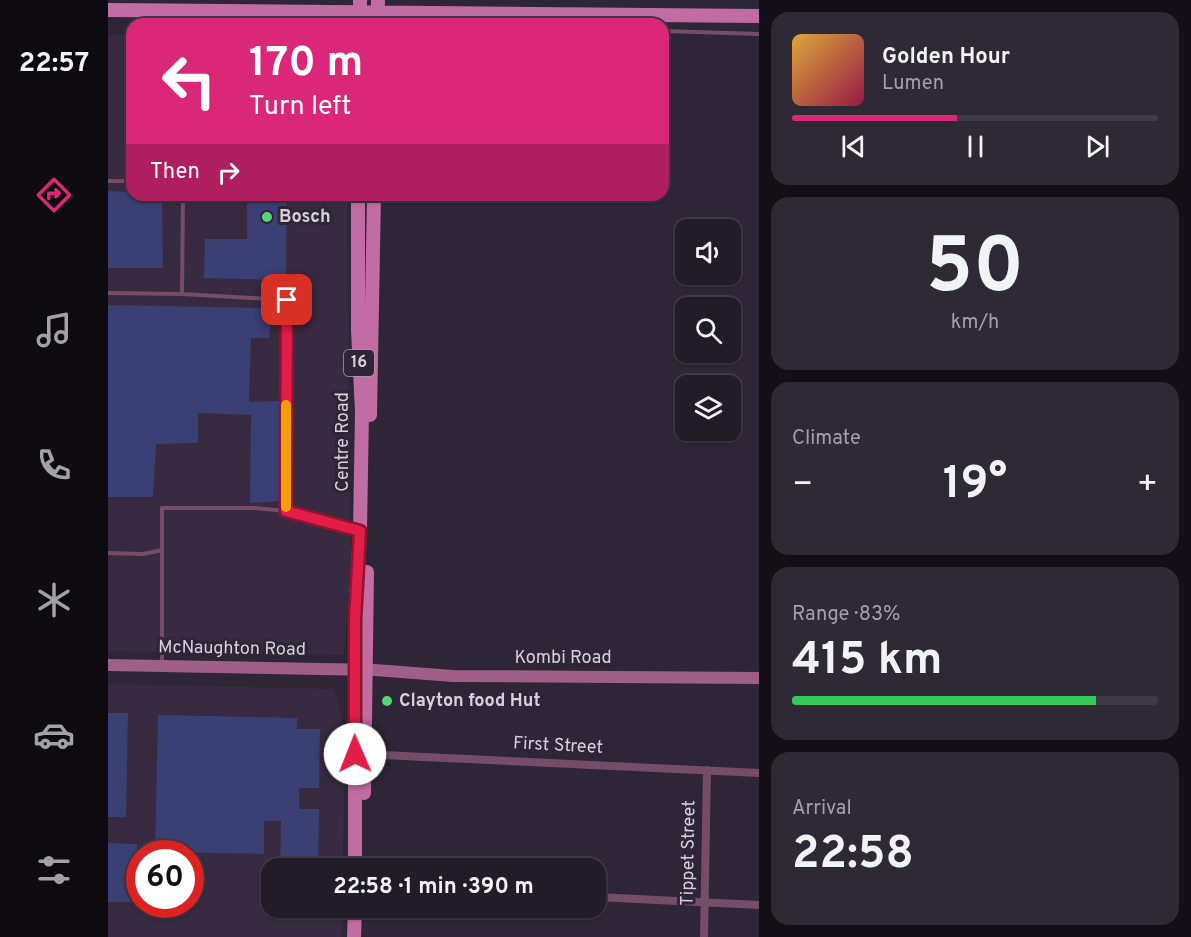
<!DOCTYPE html>
<html lang="en">
<head>
<meta charset="utf-8">
<style>
	body { margin:0; font-family:Overpass,sans-serif; background:#2e2934; color:#f1f3f6; height:100vh; display:flex; flex-direction:column; font-size:22px; white-space:nowrap }
	* { box-sizing:border-box; margin:0 }
	p { font-size:20px; color:#a2a1a8 }
	.icon { flex:none; width:33px; height:33px; fill:none; stroke:currentColor; stroke-width:2; stroke-linecap:round; stroke-linejoin:round }
	.map { position:relative; flex:1; overflow:hidden }
	.details { display:flex; flex-direction:column; gap:12px; padding:12px; background:#130f16; width:432px }
	.details>* { flex:none }
	.hud { position:absolute; left:18px; top:18px; width:543px; height:183px; border-radius:18px; box-shadow:0 2px 4px #0004,0 0 0 2px #3f3a45; background:#db2777; color:#fff; overflow:hidden }
	.controls { position:absolute; left:567px; top:219px; display:grid; gap:12px }
	.controls a { display:grid; place-items:center; width:66px; height:66px; border-radius:12px; background:#221c28; box-shadow:0 2px 4px #0004,0 0 0 2px #3f3a45; font-size:30px }
	.speed { position:absolute; left:18px; top:840px; display:flex; gap:12px; font-size:30px; font-weight:700; text-align:center }
	.speed>* { display:grid; place-content:center; width:78px; height:78px; border-radius:50%; background:#221c28; box-shadow:0 2px 4px #0004,0 0 0 2px #3f3a45; line-height:1 }
	.speed .limit { border:9px solid #d22; background:#fff; color:#111 }
	.pin { position:absolute; display:grid; place-items:center; width:51px; height:51px; color:#fff; margin:-26px; border-radius:12px; box-shadow:0 3px 9px #0006 }
	.me { position:absolute; width:66px; margin:-33px; rotate:359deg; stroke-linejoin:round; filter:drop-shadow(0 0 4px #0008) }
	.turn { display:flex; align-items:center; gap:21px; height:126px; padding:0 24px; font-size:27px }
	.turn .icon { width:78px; height:78px; stroke-width:2.5 }
	.turn b { display:block; font-size:42px; line-height:51px }
	.then { display:flex; align-items:center; height:57px; padding:0 24px; background:#0003; gap:12px; font-size:22px }
	.big { font-size:45px; font-weight:700; line-height:1.1 }
	.details .card { flex:1; display:flex; flex-direction:column; justify-content:center; gap:9px; min-width:0; padding:0 21px; border-radius:18px; background:#2e2934 }
	.details .dial { align-items:center; gap:0 }
	.dial b { font-size:78px; line-height:1 }
	.song { display:flex; align-items:center; gap:18px }
	.cover { width:72px; height:72px; border-radius:9px; background:linear-gradient(135deg,hsl(40 70% 55%),hsl(340 70% 35%)) }
	.played { height:6px; border-radius:3px; background:linear-gradient(90deg,#db2777 45%,#3f3a45 45%) }
	.keys { display:flex; justify-content:space-around; direction:ltr }
	.heat { display:flex; justify-content:space-between; align-items:center; font-size:33px; direction:ltr }
	.charge { height:9px; border-radius:4px; background:linear-gradient(90deg,#34c759 83%,#3f3a45 0) }
	.trip { position:absolute; left:153px; top:858px; width:345px; height:60px; border-radius:18px; background:#221c28; box-shadow:0 2px 4px #0004,0 0 0 2px #3f3a45; font-weight:700; line-height:60px; text-align:center }
	main { display:flex; flex:1; min-height:0 }
	.tab-bar { display:flex; flex-direction:column; width:108px; justify-content:space-around; align-items:center; background:#0e0b10; color:#a2a1a8 }
	.tab-bar .icon { width:42px; height:42px }
	.tab-bar .on { color:#db2777 }
	.tab-bar b { font-size:27px; color:#f1f3f6 }
	.map>svg:first-child { display:block }
	.built { fill:#372a41; fill-rule:evenodd }
	.building { fill:#3a3f74 }
	.lines { fill:none; stroke-linecap:round; stroke-linejoin:round }
	.lane { stroke:#764d66; stroke-width:4 }
	.street { stroke:#764d66; stroke-width:8 }
	.secondary { stroke:#a05f89; stroke-width:12 }
	.primary { stroke:#c16ca3; stroke-width:14 }
	.route-casing { stroke:#92132f; stroke-width:15 }
	.route { stroke:#e11d48; stroke-width:10 }
	.slow { stroke:#f59e0b; stroke-width:10 }
	.poi-dot { fill:#53d673; stroke:#2e2536; stroke-width:2 }
	.labels { text-anchor:middle; dominant-baseline:central; stroke-width:6; stroke-linejoin:round; paint-order:stroke }
	.shield { fill:#2e2536; stroke:#a49daa; stroke-width:1.5 }
	.shield-label { font-size:16px; font-weight:bold; fill:#d6d0db }
	.poi-label { font-size:18px; font-weight:bold; fill:#d6d0db; stroke:#2e2536; text-anchor:start }
	.street-label { font-size:18px; fill:#d6d0db; stroke:#2e2536 }
</style>
</head>
<body>
<main>
<nav class="tab-bar">
<b>22:57</b>
<svg class="icon on" aria-label="directions" viewBox="0 0 24 24"><path d="M12 3l9 9-9 9-9-9zM9 14v-3h6M13 9l2 2-2 2"/></svg>
<svg class="icon" aria-label="music" viewBox="0 0 24 24"><path d="M9 18V5l10-2v13"/><circle cx="6" cy="18" r="3"/><circle cx="16" cy="16" r="3"/></svg>
<svg class="icon" aria-label="phone" viewBox="0 0 24 24"><path d="M5 4h4l2 5-3 2q2 4 5 5l2-3 5 2v4C11 20 4 13 5 4z"/></svg>
<svg class="icon" aria-label="climate" viewBox="0 0 24 24"><path d="M12 3v18M4 7l16 10M4 17L20 7"/></svg>
<svg class="icon" aria-label="car" viewBox="0 0 24 24"><path d="M5 17H2v-5l4-1 3-4h7l3 4 3 1v5h-3M9 17h6M6 11h13"/><circle cx="7" cy="17" r="2"/><circle cx="17" cy="17" r="2"/></svg>
<svg class="icon" aria-label="filters" viewBox="0 0 24 24"><path d="M4 7h16M4 17h16"/><circle cx="9" cy="7" r="2"/><circle cx="15" cy="17" r="2"/></svg>
</nav>
<div class="map">
<svg width="651" height="937" viewBox="0 0 651 937">
	<rect width="100%" height="100%" fill="#2e2536"/>
	<path class="built" d="M0 35H24V195H239L243 566 236 655 0 651Z
		M0 684 226 689 237 729 235 868H164V908H234V937H0ZM32 854H82V904H32Z"/>
	<path class="building" d="M0 191 24 192V195H54L55 268H0Z
		M139 195H179L178 280 96 278 97 239H139Z
		M0 305 164 308 161 338H143L141 402 174 401V501L142 503 143 415 90 413V443L48 444 45 497H0Z
		M0 713H20L18 817H0Z
		M50 715 189 718V729H212L211 788H191V809H211L210 868H172L173 821H156V854L47 852Z
		M0 843 29 844 28 902H0Z"/>
	<g class="lines">
		<path class="lane" d="M555 31 651 34
			M0 181H24
			M0 293 74 294 179 300 178 511
			M74 294 75 195
			M0 553 35 554 54 550
			M54 663V508H147L178 511 249 530"/>
		<path class="street" d="M253 754 651 773
			M488 897 651 905
			M596 937 599 770"/>
		<path class="secondary" d="M0 665 267 670 345 676 651 678"/>
		<path class="primary" d="M0 10 651 16
			M252 24V0
			M269 24 270 0
			M303 24 328 19
			M262 415 266 195
			M256 793 259 572
			M247 868V619L252 531 254 412 250 330V195
			M246 937 247 908"/>
	</g>
	<g class="lines">
		<defs>
			<path id="route" d="M179 300 178 511 252 531 247 619V754"/>
		</defs>
		<use href="#route" class="route-casing"/>
		<use href="#route" class="route"/>
		<path class="slow" d="M178 507V405"/>
	</g>
	<g class="poi-dot">
		<circle cx="159" cy="217" r="6"/>
		<circle cx="279" cy="701" r="6"/>
	</g>
	<g class="labels">
		<rect class="shield" x="236" y="350" width="30" height="26" rx="4.5"/>
		<g class="shield-label">
			<text x="251" y="363">16</text>
		</g>
		<g class="poi-label">
			<text x="171" y="217">Bosch</text>
			<text x="291" y="701">Clayton food Hut</text>
		</g>
		<g class="street-label">
			<text transform="translate(235 442) rotate(-90)">Centre Road</text>
			<text transform="translate(124 649) rotate(1)">McNaughton Road</text>
			<text x="455" y="658">Kombi Road</text>
			<text transform="translate(450 746) rotate(3)">First Street</text>
			<text transform="translate(581 853) rotate(-89)">Tippet Street</text>
		</g>
	</g>
</svg>
<div class="controls">
<a><svg class="icon" aria-label="sound" viewBox="0 0 24 24"><path d="M4 9h4l5-4v14l-5-4H4zM17 9q2 3 0 6"/></svg></a>
<a><svg class="icon" aria-label="search" viewBox="0 0 24 24"><circle cx="10" cy="10" r="6"/><path d="M15 15l6 6"/></svg></a>
<a><svg class="icon" aria-label="layers" viewBox="0 0 24 24"><path d="M12 4l9 5-9 5-9-5zM3 14l9 5 9-5"/></svg></a>
</div>
<div class="speed"><div class="limit">60</div></div>
<div class="pin" style="left:179px;top:300px;background:#d93025"><svg class="icon" aria-label="arrive" viewBox="0 0 24 24"><path d="M6 21V4h12l-3 4 3 4H6"/></svg></div>
<svg class="me" style="left:247px;top:754px" viewBox="-20 -20 40 40"><circle r="19" fill="#fff"/><path d="M0-13L10 11 0 6-10 11z" fill="#e11d48"/></svg>
<div class="trip">22:58 · 1 min · 390 m</div>
<div class="hud">
<div class="turn"><svg class="icon" aria-label="left" viewBox="0 0 24 24"><path d="M17 20v-9H6M10 6l-5 5 5 5"/></svg><div><b>170 m</b>Turn left</div></div>
<div class="then">Then<svg class="icon" aria-label="right" viewBox="0 0 24 24"><path d="M7 20v-9h11M14 6l5 5-5 5"/></svg></div>
</div>
</div>
<section class="details">
<div class="card">
<div class="song"><i class="cover"></i><div><b>Golden Hour</b><p>Lumen</p></div></div>
<div class="played"></div>
<div class="keys"><svg class="icon" aria-label="previous" viewBox="0 0 24 24"><path d="M18 5L8 12l10 7zM5 5v14"/></svg><svg class="icon" aria-label="pause" viewBox="0 0 24 24"><path d="M8 5v14M16 5v14"/></svg><svg class="icon" aria-label="next" viewBox="0 0 24 24"><path d="M6 5l10 7-10 7zM19 5v14"/></svg></div>
</div>
<div class="card dial"><b>50</b><p>km/h</p></div>
<div class="card"><p>Climate</p>
<div class="heat"><a>−</a><b class="big">19°</b><a>+</a></div>
</div>
<div class="card"><p>Range · 83%</p><b class="big">415 km</b><div class="charge"></div></div>
<div class="card"><p>Arrival</p><b class="big">22:58</b></div>
</section>
</main>
</body>
</html>
